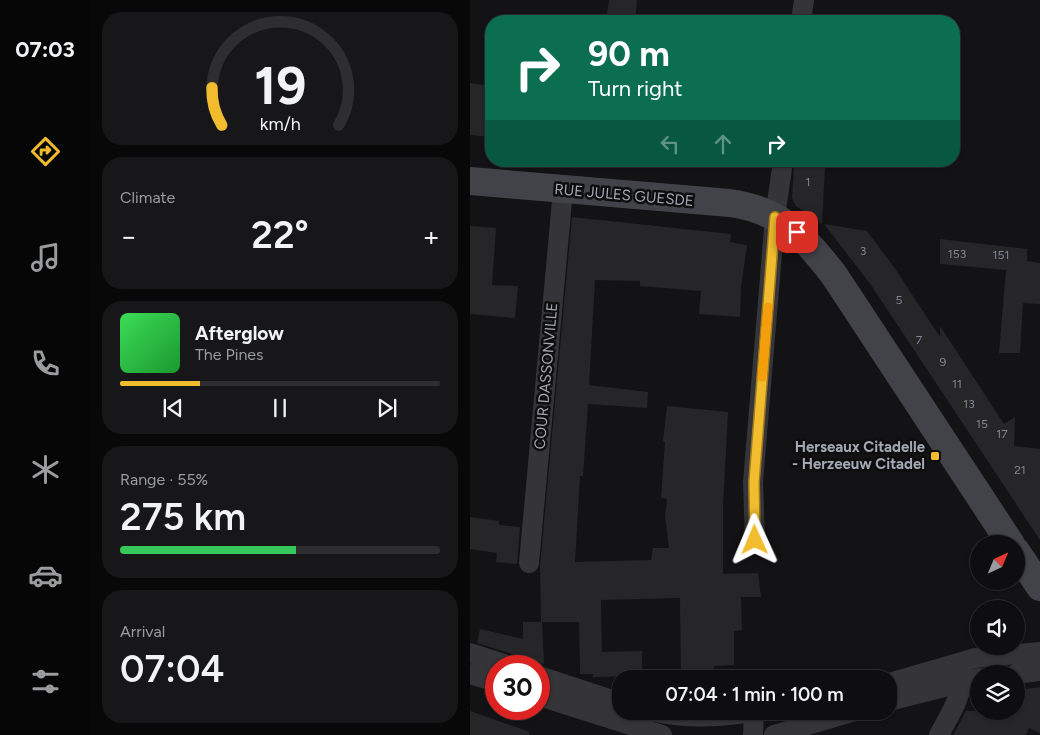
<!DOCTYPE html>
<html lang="en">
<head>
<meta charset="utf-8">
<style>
	body { margin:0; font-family:Figtree,sans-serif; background:#171719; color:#f1f3f6; height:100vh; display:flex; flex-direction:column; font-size:19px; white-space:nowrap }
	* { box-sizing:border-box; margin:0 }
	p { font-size:16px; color:#9b9c9f }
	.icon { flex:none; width:28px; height:28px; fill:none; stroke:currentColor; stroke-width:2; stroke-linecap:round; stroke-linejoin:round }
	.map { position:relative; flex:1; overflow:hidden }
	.side { display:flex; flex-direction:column; gap:12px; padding:12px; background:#080809; width:380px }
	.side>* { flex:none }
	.hud { position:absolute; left:15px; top:15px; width:475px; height:152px; border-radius:20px; box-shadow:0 1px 4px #0004,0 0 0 1px #2e2e30; background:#0b6e4f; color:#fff; overflow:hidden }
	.needle { width:32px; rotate:44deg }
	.fabs { position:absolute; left:500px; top:535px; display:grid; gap:10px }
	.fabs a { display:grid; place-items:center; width:55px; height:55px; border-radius:50%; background:#0e0e10; box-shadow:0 1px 4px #0004,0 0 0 1px #2e2e30; font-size:25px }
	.speed { position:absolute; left:15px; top:655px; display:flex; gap:10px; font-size:25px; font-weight:700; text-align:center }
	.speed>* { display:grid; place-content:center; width:65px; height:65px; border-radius:50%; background:#0e0e10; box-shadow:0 1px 4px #0004,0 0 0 1px #2e2e30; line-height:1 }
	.speed .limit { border:8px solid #d22; background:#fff; color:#111 }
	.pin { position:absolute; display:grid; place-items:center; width:42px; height:42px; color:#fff; margin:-21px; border-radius:10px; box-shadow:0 2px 8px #0006 }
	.me { position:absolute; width:55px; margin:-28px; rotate:359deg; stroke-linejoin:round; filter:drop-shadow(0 0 4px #0008) }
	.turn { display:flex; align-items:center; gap:18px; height:105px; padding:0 20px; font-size:22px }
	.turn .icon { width:65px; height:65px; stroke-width:2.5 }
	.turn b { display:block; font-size:35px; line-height:42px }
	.lanes { display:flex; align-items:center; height:48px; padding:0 20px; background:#0003; justify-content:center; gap:25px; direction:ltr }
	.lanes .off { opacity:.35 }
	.big { font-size:38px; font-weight:600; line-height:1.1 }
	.side .widget { flex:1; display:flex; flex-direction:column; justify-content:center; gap:8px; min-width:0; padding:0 18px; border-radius:20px; background:#171719 }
	.side .dial { align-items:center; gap:0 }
	.dial svg { height:130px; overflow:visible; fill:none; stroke:#2e2e30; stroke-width:7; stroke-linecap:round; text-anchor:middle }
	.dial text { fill:#f1f3f6; stroke:none }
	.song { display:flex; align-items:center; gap:15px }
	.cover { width:60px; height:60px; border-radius:8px; background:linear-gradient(135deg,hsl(130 70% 55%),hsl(130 70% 35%)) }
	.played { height:5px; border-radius:2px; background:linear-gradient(90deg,#f1bc2e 25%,#2e2e30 25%) }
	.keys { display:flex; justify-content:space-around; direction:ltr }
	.heat { display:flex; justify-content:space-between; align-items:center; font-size:28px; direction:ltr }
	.charge { height:8px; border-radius:4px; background:linear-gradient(90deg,#34c759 55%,#2e2e30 0) }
	.trip { position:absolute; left:142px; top:670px; width:285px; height:50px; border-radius:20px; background:#0e0e10; box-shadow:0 1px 4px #0004,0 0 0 1px #2e2e30; font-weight:600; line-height:50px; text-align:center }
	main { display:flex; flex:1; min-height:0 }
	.menu { display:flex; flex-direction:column; width:90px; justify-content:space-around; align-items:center; background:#060606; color:#9b9c9f }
	.menu .icon { width:35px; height:35px }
	.menu .active { color:#f1bc2e }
	.menu b { font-size:22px; color:#f1f3f6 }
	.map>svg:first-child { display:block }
	.building { fill:#262629 }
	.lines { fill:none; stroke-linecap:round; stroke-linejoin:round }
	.minor { stroke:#343439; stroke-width:20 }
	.secondary { stroke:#424349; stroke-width:28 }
	.route-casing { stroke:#9d7a1e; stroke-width:12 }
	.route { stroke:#f1bc2e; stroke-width:9 }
	.slow { stroke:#f59e0b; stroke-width:9 }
	.poi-dot { fill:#f1bc2e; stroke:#0e0e0f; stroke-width:2 }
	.labels { text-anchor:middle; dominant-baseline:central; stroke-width:5; stroke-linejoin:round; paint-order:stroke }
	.number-label { font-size:12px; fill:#848791 }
	.street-label { font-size:15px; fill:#a4a8b5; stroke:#0e0e0f }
	.poi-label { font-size:15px; font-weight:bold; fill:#a4a8b5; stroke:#0e0e0f; text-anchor:end }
</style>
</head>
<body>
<main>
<nav class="menu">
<b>07:03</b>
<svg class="icon active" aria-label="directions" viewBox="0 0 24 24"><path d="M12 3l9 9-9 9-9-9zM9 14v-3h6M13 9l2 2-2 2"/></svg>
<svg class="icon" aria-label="music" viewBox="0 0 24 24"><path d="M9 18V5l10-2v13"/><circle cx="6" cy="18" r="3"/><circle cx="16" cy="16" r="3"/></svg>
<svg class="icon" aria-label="phone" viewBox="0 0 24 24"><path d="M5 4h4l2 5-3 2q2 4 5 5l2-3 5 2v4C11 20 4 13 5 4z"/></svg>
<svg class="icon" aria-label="climate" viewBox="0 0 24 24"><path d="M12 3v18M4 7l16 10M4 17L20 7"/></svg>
<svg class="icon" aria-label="car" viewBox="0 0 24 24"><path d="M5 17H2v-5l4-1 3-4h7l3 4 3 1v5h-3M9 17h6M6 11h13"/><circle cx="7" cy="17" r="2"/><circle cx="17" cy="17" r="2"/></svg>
<svg class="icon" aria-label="filters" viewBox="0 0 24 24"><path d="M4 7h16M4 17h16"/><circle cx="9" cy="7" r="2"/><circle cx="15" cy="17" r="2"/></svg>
</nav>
<section class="side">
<div class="widget dial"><svg viewBox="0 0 100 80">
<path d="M14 69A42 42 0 1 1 86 69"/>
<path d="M14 69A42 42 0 0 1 8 46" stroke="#f1bc2e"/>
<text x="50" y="56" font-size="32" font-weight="700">19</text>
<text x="50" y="72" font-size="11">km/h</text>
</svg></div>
<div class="widget"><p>Climate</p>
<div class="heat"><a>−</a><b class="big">22°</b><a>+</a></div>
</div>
<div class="widget">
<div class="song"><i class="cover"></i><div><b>Afterglow</b><p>The Pines</p></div></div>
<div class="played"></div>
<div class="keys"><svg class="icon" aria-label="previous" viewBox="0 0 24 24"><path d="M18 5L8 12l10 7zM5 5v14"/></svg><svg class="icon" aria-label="pause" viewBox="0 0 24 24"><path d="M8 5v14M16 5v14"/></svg><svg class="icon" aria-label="next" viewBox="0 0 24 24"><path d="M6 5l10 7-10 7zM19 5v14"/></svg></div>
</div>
<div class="widget"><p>Range · 55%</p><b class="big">275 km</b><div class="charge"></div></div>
<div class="widget"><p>Arrival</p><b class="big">07:04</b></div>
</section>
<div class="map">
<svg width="570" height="735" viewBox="0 0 570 735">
	<rect width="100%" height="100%" fill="#131315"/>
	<path class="building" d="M139 0H167L165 21H136Z
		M0 83 21 86V137L0 135Z
		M324 166 355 167 352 224 326 206 322 198Z
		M102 217 261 234 260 242 277 245 271 287 270 317 229 314 231 291 170 286V281L125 280 119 385 178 392 177 408 118 404 113 476H110L105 562 181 560 183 548H199L195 516 197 499 191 498 195 442 193 441 197 406 258 412 253 505V574L288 573 291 597H271L272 630 264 631V665L244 666V679H211L210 598 131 600 132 652 172 651V676L123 677V674H110L109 622H72L74 664 7 643 10 629 53 639V622H71L70 566Z
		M354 224 397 231 426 270 470 337V326L534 424 545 417 544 446 570 449V540L401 285Z
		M0 226 26 228 22 285 48 286 45 318 0 314Z
		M470 239 557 249V261L570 263V304L553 303 550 353H529L536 270 470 264Z
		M0 517 29 521V525L50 527 47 564 26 562 27 553 0 549Z
		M570 687V733L559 728 556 735H483L496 711H546V690Z
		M0 711 60 732 59 735H0Z"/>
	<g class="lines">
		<path class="minor" d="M331 21 334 0
			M285 540 283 482 305 217 313 161
			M59 563 93 190
			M0 653 40 666
			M0 674 26 682
			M546 674 570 671
			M69 676 151 703
			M419 683 505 658 570 652
			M69 696 192 735
			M419 701 509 678
			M181 711C218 719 250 718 287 711
			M283 735 284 712
			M304 735 385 711
			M469 735C480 714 494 694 492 670"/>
		<path class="secondary" d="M0 181 260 203C311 210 334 236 364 275L541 544
			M546 551 570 587"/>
	</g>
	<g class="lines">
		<defs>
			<path id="route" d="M285 540 284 482 305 217 327 232"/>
		</defs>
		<use href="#route" class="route-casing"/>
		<use href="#route" class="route"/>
		<path class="slow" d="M292 377 298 307"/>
	</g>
	<rect class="poi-dot" x="460" y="451" width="10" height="10" rx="2.5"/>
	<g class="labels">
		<g class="number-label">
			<text x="338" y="182">1</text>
			<text x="393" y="251">3</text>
			<text x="487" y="254">153</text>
			<text x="531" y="255">151</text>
			<text x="429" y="300">5</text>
			<text x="449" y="340">7</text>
			<text x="473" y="362">9</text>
			<text x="487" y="384">11</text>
			<text x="499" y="404">13</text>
			<text x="512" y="424">15</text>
			<text x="532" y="434">17</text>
			<text x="550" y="470">21</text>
		</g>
		<g class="street-label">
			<text transform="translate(154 195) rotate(5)">RUE JULES GUESDE</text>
			<text transform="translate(76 376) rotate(-85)">COUR DASSONVILLE</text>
		</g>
		<g class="poi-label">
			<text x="455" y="447">Herseaux Citadelle<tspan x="455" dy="17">- Herzeeuw Citadel</tspan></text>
		</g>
	</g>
</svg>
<div class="fabs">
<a><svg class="needle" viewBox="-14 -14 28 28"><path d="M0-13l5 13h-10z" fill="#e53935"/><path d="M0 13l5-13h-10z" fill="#9b9c9f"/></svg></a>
<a><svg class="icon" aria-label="sound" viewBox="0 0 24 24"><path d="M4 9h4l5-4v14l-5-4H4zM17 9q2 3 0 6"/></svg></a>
<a><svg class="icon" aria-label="layers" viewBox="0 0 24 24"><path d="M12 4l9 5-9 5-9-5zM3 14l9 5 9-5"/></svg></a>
</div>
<div class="speed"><div class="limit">30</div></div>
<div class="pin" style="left:327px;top:232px;background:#d93025"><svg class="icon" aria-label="arrive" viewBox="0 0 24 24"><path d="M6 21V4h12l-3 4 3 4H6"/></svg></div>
<svg class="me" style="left:285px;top:540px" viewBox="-20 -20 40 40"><path d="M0-17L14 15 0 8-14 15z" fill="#f1bc2e" stroke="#fff" stroke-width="4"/></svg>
<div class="trip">07:04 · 1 min · 100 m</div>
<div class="hud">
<div class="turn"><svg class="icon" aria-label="right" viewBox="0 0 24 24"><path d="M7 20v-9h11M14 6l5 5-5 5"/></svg><div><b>90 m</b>Turn right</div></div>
<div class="lanes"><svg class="icon off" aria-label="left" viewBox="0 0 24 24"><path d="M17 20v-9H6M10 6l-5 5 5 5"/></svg><svg class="icon off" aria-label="ahead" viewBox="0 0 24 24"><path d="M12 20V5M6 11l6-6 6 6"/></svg><svg class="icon" aria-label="right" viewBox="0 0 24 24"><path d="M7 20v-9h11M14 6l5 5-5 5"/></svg></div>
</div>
</div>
</main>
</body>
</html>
